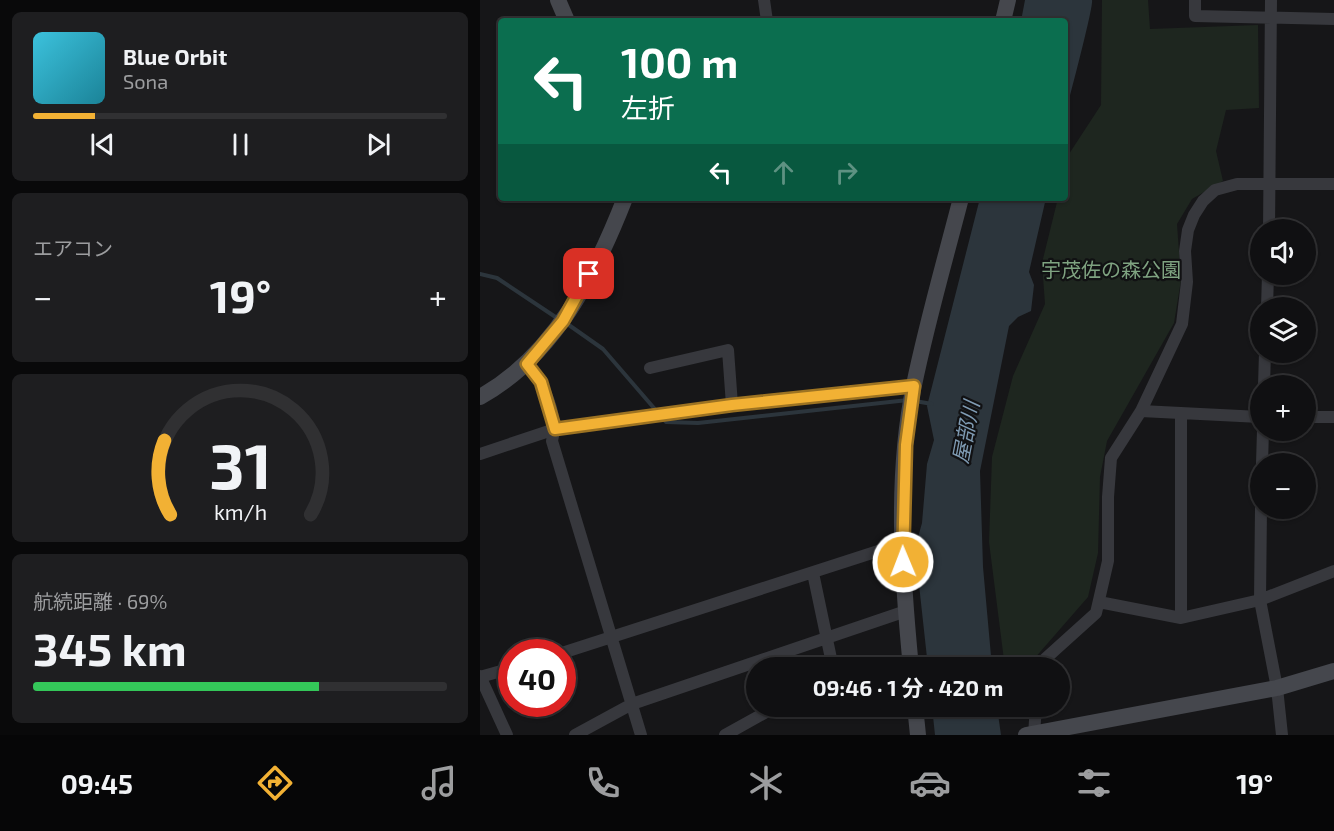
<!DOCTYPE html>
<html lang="ja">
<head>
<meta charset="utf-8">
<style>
	body { margin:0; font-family:"Exo 2","Noto Sans JP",sans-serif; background:#1e1e20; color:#f1f3f6; height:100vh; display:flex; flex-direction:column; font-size:22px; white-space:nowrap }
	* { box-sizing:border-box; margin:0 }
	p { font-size:20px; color:#9c9d9f }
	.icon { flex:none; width:33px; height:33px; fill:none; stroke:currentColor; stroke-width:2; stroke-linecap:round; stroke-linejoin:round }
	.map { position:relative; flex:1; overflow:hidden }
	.details { display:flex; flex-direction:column; gap:12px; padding:12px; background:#09090a; width:480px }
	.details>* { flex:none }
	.banner { position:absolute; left:18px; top:18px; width:570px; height:183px; border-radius:6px; box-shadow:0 2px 4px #0004,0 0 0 2px #303032; background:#0b6e4f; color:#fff; overflow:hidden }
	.tools { position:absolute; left:770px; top:219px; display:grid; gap:12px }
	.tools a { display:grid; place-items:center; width:66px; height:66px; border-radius:50%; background:#101012; box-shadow:0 2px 4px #0004,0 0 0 2px #303032; font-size:30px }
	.speed { position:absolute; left:18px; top:639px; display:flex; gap:12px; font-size:30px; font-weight:700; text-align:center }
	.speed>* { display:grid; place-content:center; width:78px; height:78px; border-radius:50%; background:#101012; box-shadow:0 2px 4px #0004,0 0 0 2px #303032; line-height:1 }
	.speed .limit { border:9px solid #d22; background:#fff; color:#111 }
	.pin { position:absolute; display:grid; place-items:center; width:51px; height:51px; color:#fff; margin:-26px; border-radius:12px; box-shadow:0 3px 9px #0006 }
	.me { position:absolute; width:66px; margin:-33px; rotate:359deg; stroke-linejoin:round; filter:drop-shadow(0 0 4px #0008) }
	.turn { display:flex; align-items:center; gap:21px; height:126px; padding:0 24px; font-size:27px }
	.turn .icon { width:78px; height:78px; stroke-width:2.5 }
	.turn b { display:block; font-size:42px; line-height:51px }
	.lanes { display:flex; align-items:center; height:57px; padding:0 24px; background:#0003; justify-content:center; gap:30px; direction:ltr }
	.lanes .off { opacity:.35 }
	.big { font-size:45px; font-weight:700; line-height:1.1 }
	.details .card { flex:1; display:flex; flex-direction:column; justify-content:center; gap:9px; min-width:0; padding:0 21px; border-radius:9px; background:#1e1e20 }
	.details .dial { align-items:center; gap:0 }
	.dial svg { height:156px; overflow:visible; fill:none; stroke:#303032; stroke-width:7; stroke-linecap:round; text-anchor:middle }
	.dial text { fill:#f1f3f6; stroke:none }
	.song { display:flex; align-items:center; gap:18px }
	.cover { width:72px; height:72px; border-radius:9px; background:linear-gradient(135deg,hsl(190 70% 55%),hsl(190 70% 35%)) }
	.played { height:6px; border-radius:3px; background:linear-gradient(90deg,#f2b134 15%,#303032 15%) }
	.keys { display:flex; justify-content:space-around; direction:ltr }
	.heat { display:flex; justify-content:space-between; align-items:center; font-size:33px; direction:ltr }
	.charge { height:9px; border-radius:4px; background:linear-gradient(90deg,#34c759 69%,#303032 0) }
	.trip { position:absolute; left:266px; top:657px; width:324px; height:60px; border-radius:30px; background:#101012; box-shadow:0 2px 4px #0004,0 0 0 2px #303032; font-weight:700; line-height:60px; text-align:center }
	.tabs { display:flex; height:96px; justify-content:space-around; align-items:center; background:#060607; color:#9c9d9f }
	.tabs .icon { width:42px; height:42px }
	.tabs .selected { color:#f2b134 }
	.tabs b { font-size:27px; color:#f1f3f6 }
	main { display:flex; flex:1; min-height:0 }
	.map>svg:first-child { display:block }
	.green { fill:#1e261f }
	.water { fill:#2c353c }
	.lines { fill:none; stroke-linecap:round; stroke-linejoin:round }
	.stream { stroke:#2c353c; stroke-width:4 }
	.street { stroke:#37383d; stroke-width:12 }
	.secondary { stroke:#45474d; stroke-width:16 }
	.route-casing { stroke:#9d7322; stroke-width:15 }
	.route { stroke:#f2b134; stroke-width:10 }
	.labels { text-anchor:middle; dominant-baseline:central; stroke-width:4.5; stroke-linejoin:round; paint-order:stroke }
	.park-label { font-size:20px; fill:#7fa381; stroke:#111113 }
	.water-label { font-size:21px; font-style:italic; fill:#7f9bb3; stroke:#111113 }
</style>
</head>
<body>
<main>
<section class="details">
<div class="card">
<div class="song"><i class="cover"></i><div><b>Blue Orbit</b><p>Sona</p></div></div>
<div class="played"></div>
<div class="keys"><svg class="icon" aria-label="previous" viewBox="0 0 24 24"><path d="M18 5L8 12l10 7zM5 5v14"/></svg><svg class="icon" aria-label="pause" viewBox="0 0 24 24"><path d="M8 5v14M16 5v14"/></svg><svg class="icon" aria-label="next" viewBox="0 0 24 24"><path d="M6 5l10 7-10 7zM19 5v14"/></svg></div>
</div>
<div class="card"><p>エアコン</p>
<div class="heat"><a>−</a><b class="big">19°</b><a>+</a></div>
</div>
<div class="card dial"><svg viewBox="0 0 100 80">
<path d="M14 69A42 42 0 1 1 86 69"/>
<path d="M14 69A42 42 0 0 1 11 31" stroke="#f2b134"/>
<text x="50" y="56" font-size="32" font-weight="700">31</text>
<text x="50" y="72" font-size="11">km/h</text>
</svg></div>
<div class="card"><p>航続距離 · 69%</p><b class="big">345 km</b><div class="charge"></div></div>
</section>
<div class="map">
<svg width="854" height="735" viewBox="0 0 854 735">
	<rect width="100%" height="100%" fill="#161618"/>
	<path class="green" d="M622 0H668L670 29 778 25 779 108 746 110 736 151 743 181 712 199 697 224 701 280 694 323 627 441 620 477 618 553 608 597 547 667 525 668 509 542 512 457 533 376 565 304 562 263 578 198H585V169L589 154 621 105Z"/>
	<path class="water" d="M545 0H612C614 6 589 100 585 115V21H541Z
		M500 198H566L549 272 554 285 551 311 538 317 529 326 500 471 503 567 512 667H448L435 548 442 523 447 464 454 440 447 406Z
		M452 707H517L521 735H455Z"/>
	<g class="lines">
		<path class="stream" d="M0 274 17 278 77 318
			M86 323 123 349 186 422 218 423 428 400
			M435 401 452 404"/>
		<path class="street" d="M284 0 287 21
			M715 0V16L854 19
			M789 230 791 0
			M787 308 788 274
			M47 364C64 383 79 416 72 441L161 735
			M170 368 248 350 252 405
			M784 386 785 352
			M661 411 780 417
			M701 415V618
			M825 417H854
			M0 454 75 429 252 405 434 386
			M782 464 783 430
			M781 508 780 600 797 688 802 735
			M333 573 353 668
			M619 602 701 618 780 600 854 571
			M82 653 423 543
			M562 668 565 659 616 613 628 561V497L631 458 661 411 702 324 707 282 705 251 708 230 714 215 723 201 735 190 757 184H854
			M0 676 27 735
			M0 677 32 668
			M95 735 152 704 426 611
			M245 735 297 706
			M554 735 556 706"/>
		<path class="secondary" d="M78 0 87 21
			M523 21 528 0
			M0 397C74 356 115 275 145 198
			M431 668C422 575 415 477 434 385 447 322 465 260 481 198
			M435 706 438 735
			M546 735 797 688 854 671"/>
	</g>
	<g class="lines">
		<defs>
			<path id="route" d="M109 274 83 321 47 364 61 382 75 429 252 405 434 386 426 445 423 562"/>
		</defs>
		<use href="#route" class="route-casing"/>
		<use href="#route" class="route"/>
	</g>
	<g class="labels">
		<g class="park-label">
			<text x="631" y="269">宇茂佐の森公園</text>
		</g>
		<g class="water-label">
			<text transform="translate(485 432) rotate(-79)">屋部川</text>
		</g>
	</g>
</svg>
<div class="tools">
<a><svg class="icon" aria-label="sound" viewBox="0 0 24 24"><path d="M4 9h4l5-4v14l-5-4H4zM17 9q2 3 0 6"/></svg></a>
<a><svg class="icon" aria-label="layers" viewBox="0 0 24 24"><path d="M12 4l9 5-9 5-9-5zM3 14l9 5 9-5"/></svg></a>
<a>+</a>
<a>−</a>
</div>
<div class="speed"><div class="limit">40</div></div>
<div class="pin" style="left:109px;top:274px;background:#d93025"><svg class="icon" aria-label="arrive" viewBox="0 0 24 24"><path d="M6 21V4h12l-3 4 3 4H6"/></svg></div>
<svg class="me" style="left:423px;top:562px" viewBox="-20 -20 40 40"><circle r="17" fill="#f2b134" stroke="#fff" stroke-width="3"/><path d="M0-11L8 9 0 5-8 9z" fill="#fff"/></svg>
<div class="trip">09:46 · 1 分 · 420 m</div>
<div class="banner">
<div class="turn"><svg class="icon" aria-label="left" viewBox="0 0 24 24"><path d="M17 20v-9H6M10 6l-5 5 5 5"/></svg><div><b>100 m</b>左折</div></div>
<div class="lanes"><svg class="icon" aria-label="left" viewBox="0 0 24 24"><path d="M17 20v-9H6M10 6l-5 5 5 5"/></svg><svg class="icon off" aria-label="ahead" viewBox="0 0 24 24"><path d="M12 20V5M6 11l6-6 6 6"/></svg><svg class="icon off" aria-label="right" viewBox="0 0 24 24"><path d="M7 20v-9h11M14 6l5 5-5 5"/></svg></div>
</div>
</div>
</main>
<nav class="tabs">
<b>09:45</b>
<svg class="icon selected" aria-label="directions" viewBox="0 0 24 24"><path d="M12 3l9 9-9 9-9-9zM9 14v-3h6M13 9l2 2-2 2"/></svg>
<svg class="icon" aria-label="music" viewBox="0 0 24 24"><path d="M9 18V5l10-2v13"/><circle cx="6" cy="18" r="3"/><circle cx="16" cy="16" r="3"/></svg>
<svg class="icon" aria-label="phone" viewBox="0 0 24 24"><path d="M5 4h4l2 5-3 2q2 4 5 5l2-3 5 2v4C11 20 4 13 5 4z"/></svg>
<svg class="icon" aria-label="climate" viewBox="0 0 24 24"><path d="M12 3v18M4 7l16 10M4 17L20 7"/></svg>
<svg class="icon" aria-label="car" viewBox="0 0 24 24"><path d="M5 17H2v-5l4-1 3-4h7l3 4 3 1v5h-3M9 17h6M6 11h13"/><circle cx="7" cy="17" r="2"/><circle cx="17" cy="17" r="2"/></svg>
<svg class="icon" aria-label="filters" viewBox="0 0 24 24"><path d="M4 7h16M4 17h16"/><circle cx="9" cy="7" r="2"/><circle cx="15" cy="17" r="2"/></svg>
<b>19°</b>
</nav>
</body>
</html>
